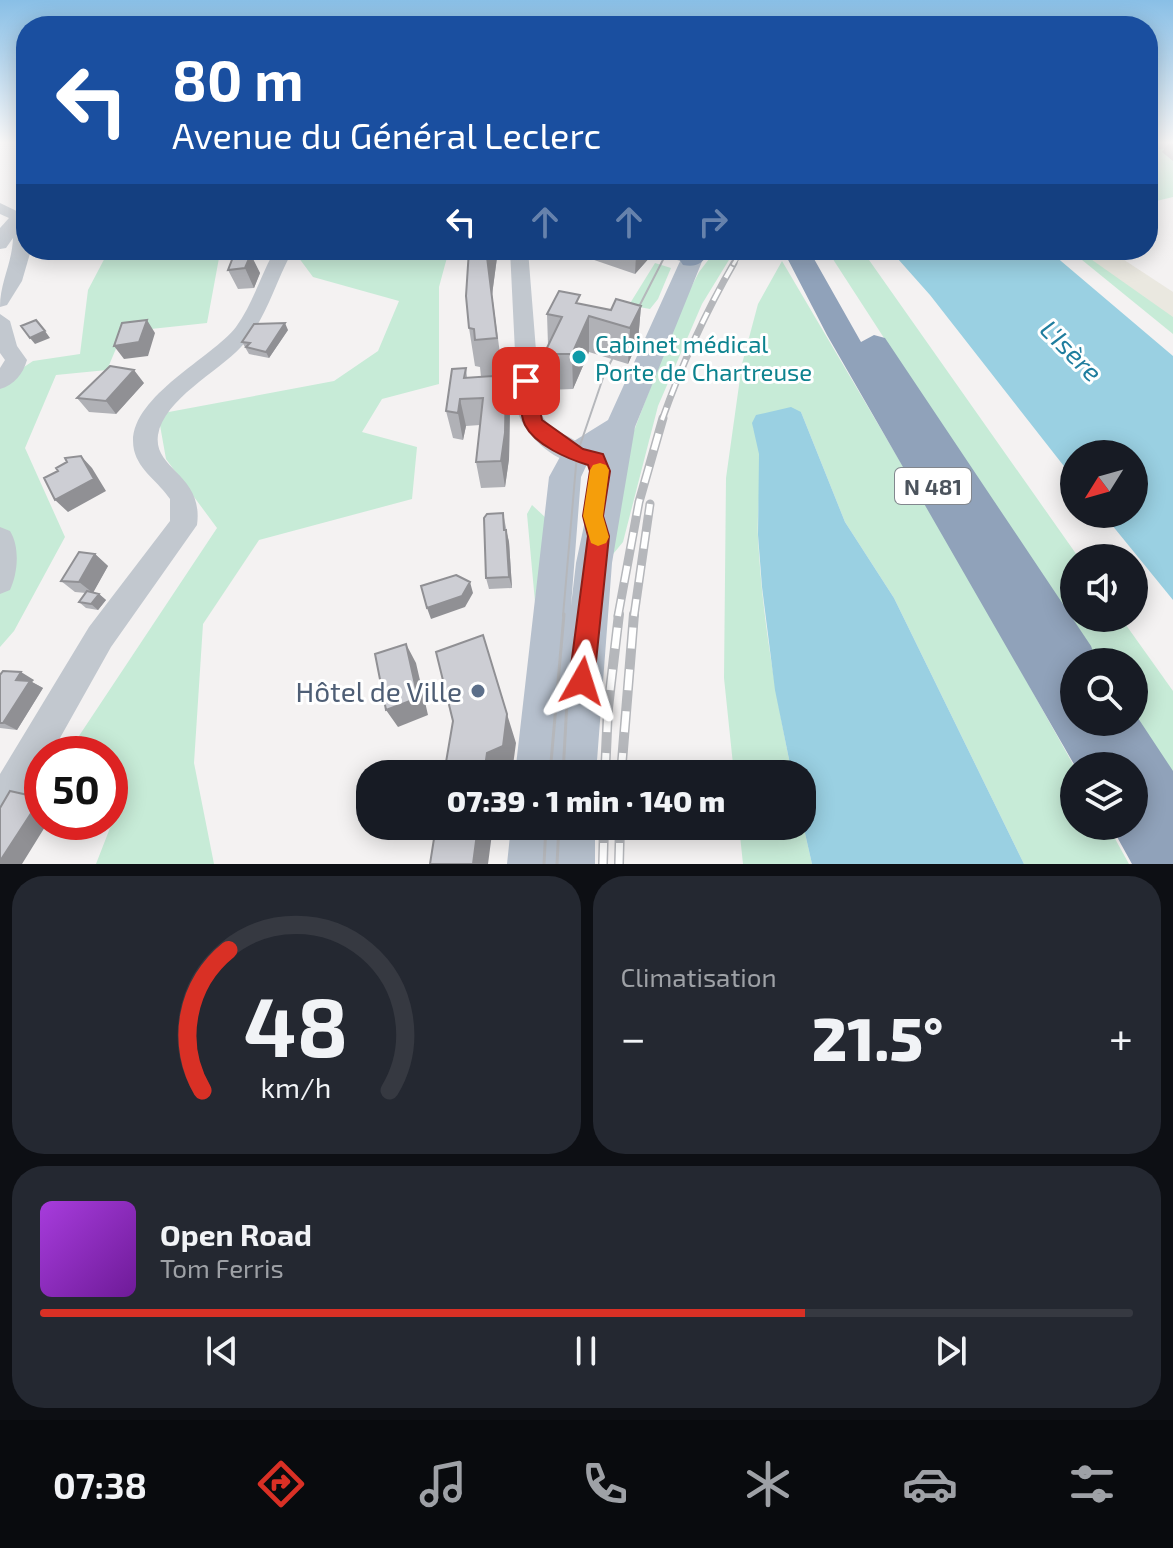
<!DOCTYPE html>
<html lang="fr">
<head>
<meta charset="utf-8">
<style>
	body { margin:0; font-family:"Exo 2",sans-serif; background:#242831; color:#f1f3f6; height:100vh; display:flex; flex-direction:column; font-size:30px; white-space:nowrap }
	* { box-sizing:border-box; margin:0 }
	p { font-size:26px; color:#9ea1a6 }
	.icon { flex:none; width:44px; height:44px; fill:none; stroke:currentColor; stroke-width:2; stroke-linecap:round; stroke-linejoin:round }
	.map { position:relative; height:864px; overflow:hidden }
	.sheet { display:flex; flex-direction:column; gap:12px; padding:12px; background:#0d0f14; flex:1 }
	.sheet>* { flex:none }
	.top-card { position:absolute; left:16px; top:16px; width:1142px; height:244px; border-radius:32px; box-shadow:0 4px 20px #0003; background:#1a4fa0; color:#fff; overflow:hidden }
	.needle { width:52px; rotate:233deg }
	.buttons { position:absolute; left:1060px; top:440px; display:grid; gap:16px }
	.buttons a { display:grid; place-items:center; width:88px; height:88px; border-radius:50%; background:#171b24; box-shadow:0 4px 20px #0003; font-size:40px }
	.speed { position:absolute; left:24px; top:736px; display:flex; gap:16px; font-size:40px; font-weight:700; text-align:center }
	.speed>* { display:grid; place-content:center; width:104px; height:104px; border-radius:50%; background:#171b24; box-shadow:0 4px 20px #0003; line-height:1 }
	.speed .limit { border:12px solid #d22; background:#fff; color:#111 }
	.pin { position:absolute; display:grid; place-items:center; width:68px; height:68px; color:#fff; margin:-34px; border-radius:16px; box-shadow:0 4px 12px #0006 }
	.me { position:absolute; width:88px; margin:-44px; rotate:6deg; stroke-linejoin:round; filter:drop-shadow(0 0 6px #0008) }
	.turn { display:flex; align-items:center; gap:28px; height:168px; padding:0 24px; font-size:36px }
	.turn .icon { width:104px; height:104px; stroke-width:2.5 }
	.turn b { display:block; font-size:56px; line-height:68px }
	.lanes { display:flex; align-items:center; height:76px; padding:0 24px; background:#0003; justify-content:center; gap:40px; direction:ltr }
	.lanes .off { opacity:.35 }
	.big { font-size:60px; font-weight:800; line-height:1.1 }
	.sheet .widget { flex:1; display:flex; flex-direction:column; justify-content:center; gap:12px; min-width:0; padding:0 28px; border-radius:32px; background:#242831 }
	.sheet .dial { align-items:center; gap:0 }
	.dial svg { height:208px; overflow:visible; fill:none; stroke:#363941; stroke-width:7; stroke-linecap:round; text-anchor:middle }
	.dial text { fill:#f1f3f6; stroke:none }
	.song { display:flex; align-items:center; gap:24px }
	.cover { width:96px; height:96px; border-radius:12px; background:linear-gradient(135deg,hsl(280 70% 55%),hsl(280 70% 35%)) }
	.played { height:8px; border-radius:4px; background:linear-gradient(90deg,#d93025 70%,#363941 70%) }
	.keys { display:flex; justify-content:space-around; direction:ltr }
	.heat { display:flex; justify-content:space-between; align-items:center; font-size:44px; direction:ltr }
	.sheet .tiles { flex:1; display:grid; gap:12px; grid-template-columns:1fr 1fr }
	.widget:last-child { grid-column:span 2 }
	.trip { position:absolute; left:356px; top:760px; width:460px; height:80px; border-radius:32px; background:#171b24; box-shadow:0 4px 20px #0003; font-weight:800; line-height:80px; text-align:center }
	.tabs { display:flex; height:128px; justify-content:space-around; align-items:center; background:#090b0e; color:#9ea1a6 }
	.tabs .icon { width:56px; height:56px }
	.tabs .on { color:#d93025 }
	.tabs b { font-size:36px; color:#f1f3f6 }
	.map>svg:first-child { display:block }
	.commercial { fill:#eae8e0 }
	.green { fill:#c7ebd7 }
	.water { fill:#9ad0e2 }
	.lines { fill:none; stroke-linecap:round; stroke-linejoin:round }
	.minor { fill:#c2c8cf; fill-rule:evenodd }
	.major { fill:#b6c0cd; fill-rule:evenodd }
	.highway { fill:#90a2ba; fill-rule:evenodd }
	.tram-far1 { stroke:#b5b7bb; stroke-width:2 }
	.tram { stroke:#b5b7bb; stroke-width:3 }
	.rail-far3-casing { stroke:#b5b7bb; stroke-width:5 }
	.rail-far2-casing { stroke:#b5b7bb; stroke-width:7 }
	.rail-far1-casing { stroke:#b5b7bb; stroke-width:9 }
	.rail-casing { stroke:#b5b7bb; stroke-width:10 }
	.rail-far3 { stroke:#fff; stroke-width:3; stroke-dasharray:10; stroke-linecap:butt }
	.rail-far2 { stroke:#fff; stroke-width:4; stroke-dasharray:13; stroke-linecap:butt }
	.rail-far1 { stroke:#fff; stroke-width:6; stroke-dasharray:17; stroke-linecap:butt }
	.rail { stroke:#fff; stroke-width:7; stroke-dasharray:21; stroke-linecap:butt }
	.wall { fill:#b0b1b6 }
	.shaded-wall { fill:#909094 }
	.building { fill:#cdced4; stroke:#909094; stroke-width:2 }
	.route { fill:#d93025; stroke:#8d1f18; stroke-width:2 }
	.slow { fill:#f59e0b }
	.culture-dot { fill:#0f9aa8; stroke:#fff; stroke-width:3 }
	.service-dot { fill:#5c6f8a; stroke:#fff; stroke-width:3 }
	.labels { text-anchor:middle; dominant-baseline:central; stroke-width:6; stroke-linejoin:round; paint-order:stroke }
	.shield { fill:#fff; stroke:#82878e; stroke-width:2 }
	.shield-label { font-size:22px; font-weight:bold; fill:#4c545d }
	.culture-label { font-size:24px; fill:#0d838f; stroke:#fff; text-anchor:start }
	.water-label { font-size:26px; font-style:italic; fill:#1f7d9e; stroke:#fff }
	.near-service-label { font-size:28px; fill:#4e5e75; stroke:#fff; text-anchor:end }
</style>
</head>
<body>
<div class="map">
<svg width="1173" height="864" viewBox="0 0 1173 864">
	<rect width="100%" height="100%" fill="#f4f2f2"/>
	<path class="commercial" d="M1076 250H1109L1173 292V331Z"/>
	<path class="green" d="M1148 148 1173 149V197L1148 203Z
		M109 250H275L219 258 207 323 123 332 107 370 56 375 25 448 65 537 14 631 0 647V383L33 361 80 354 88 290Z
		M293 250H449L439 287V384L382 399 362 432 417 447 412 499 259 540 203 624 194 763 214 864H96L115 815 110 811V754H67L217 528 166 459 158 414 334 381 378 351 399 301 313 277Z
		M716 250H735L702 304 658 406 623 542 604 565 616 478 681 307 699 272Z
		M827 250H862L1079 558H1074V618H1121L1173 691V780L1134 722V662H1094Z
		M1078 250 1173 317V334L1071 251Z
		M782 261 974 587 1074 766V826H1108L1129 864H1024L894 598 845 522 801 412 753 427C767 459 756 502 758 537 762 617 776 696 792 774H734L724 678 726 478 742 364 758 304Z
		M655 263 671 268 658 299 650 309 629 305Z
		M532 505 546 518 535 602 527 514Z
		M802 820 812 864H743L739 826H802Z"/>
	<path class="water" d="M890 250H1048L1173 356V600L1103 514H1134V454H1074V479L930 295Z
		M791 407 801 412 845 522 894 598 1024 864H812L802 820V774H792L775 690 762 587 758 535 759 454 752 423 756 415Z"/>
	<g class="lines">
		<path class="minor" d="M1148 143H1173V149H1148Z
			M0 203 25 215 26 250H31L22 281 7 305 0 307C0 282 12 264 13 238L6 248 0 249V228L9 218 0 214Z
			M275 250H293C275 282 267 319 241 347 218 372 164 399 158 435 153 470 204 474 197 525L111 647 51 754H42V769L13 821 0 826V774L89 627 170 521V499C159 482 139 471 134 450 123 400 210 360 236 327 253 304 261 274 275 250Z
			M510 250H528L541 413C550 435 579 435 589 454L586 461C559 469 526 436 518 413Z
			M656 250H683L701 259 692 265 659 254Z
			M0 314 10 321 17 346 27 360C23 374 14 385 0 389V368L5 360 0 353Z
			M0 527 10 531C20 547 18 573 10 590L0 594Z"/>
		<path class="major" d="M692 252 700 254 703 259 635 427 612 563 596 774H515L549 477 566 446 608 420 681 259 684 254ZM599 455 576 563 571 606 581 477 588 462Z
			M511 826H595V864H507Z"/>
		<path class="highway" d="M686 250H712C703 262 698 268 683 265L679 259Z
			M783 250H809L861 342 874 335 885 338 1091 646 1097 662H1074V722H1134V712L1173 771V864H1132L1111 826H1134V766H1075L827 335Z"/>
		<path class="tram-far1" d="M563 616 577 454 604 375 668 250"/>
		<path class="tram" d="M550 774 564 614
			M563 774 567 702
			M544 864 546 826
			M557 864 559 826"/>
		<defs>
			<path id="rail-far3" d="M733 265 742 250"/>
			<path id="rail-far2" d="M662 420C682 364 705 313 734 263"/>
			<path id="rail-far1" d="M618 616 639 502 663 418
				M634 616 650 504"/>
			<path id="rail" d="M605 774 608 708 619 614
				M621 774 634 614
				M603 864 604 826
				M619 864 620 826"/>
		</defs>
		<use href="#rail-far3" class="rail-far3-casing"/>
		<use href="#rail-far2" class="rail-far2-casing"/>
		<use href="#rail-far1" class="rail-far1-casing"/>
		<use href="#rail" class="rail-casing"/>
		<use href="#rail-far3" class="rail-far3"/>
		<use href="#rail-far2" class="rail-far2"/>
		<use href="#rail-far1" class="rail-far1"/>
		<use href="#rail" class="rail"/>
	</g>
	<path class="wall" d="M1169 143H1173V161L1162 152Z
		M466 250H498L492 295 503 376 493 377 494 380 506 379 510 406 509 459 505 487 481 488 476 462 480 425 466 426 463 440 453 438 446 411 466 368 467 377H481L480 367 475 366 469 328V263Z
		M565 250H652L651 256 635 274Z
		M249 251 260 273 254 288 238 289 228 270Z
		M580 304 611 310 641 306 638 341 628 364 589 352 573 389 546 390 544 354 548 345 547 314Z
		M288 330 269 358 249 354 242 342Z
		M144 383 116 414 89 412 77 398Z
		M503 513 509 542 512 588 489 589 486 578Z
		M95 554 108 566 93 592 99 594 106 600 98 610 86 608 79 602 86 593 75 592 61 581Z
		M0 675 34 680 32 682 43 688 17 730 0 728Z"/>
	<path class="shaded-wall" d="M26 226V236L19 227Z
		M488 250H498L492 295 503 376 487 257Z
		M641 250H652L651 256 635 274 636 255Z
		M249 251 260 273 254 288 245 268Z
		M641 306 638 341 628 364 630 328Z
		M589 316V352L573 389 572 354Z
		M147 320 155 333 148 356 124 359 114 346Z
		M285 323 288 330 269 358 266 352Z
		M45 331 50 338 35 344 30 338Z
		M134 370 144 383 116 414 106 401Z
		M506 379 510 406 509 459 505 487 501 461Z
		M460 399 466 426 463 440 458 413Z
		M81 456 92 468 106 491 68 512 55 500Z
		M506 530 509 542 512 588 509 577Z
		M95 554 108 566 93 593 79 582Z
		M470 582 473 593 465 607 431 619 427 608Z
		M99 594 106 600 98 610 91 604Z
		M406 644 416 663 428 715 398 727 386 710Z
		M21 672 34 680 32 682 43 688 17 730 3 723 16 680Z
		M507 714 516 743 512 773 509 774H484L487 753Z
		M41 798 42 799V822H48L22 864H0V861Z
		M478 826H493L488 864H473Z"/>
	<path class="building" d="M19 211 26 213V226L19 227Z
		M469 250H488L487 257 497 338 475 340 474 329 469 328 466 296Z
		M620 250H641L636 255Z
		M249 251 248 254H251L245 268 228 270 235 252Z
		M559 291 580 295 576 303 611 310 616 299 641 306 630 328 589 316 572 354H544L562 317 547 314Z
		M36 320 45 331 30 338 21 326Z
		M147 320 139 342 114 346 122 323Z
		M285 323 266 352 246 347 250 343 242 342 254 324Z
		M110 366 134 370 106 401 77 398Z
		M466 368 464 378 493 376V380L506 379 505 433 501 461 476 462 483 398 460 399 458 413 446 411 452 369Z
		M81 456 94 479 55 500 44 478 58 471 56 468 67 462 65 458Z
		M503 513 504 530H506L509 577 486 578 484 518 487 514Z
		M79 552 95 554 79 582 61 581Z
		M456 575 470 582 462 596 427 608 421 586Z
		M87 591 99 594 91 604 79 602Z
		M483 635 507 714 503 746 487 753 484 774H444L453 721 436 652Z
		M406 644 418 698 386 710 375 654Z
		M3 671 21 672 16 680 30 681 3 723H0V675Z
		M10 791 41 798 0 861V808Z
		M436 826H478L473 864H430Z"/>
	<linearGradient id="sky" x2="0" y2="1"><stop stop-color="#89bfe6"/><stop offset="0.54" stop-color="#faf9f9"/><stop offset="1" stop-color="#faf9f9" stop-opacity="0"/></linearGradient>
	<rect width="1173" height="264" fill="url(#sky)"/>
	<path class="route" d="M526 375 534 381 542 420 583 449 603 454 610 471 603 516 609 536 594 681 590 690 582 693 573 690 569 681 588 536 583 516 590 471 588 465C568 459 535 445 525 425 519 413 520 394 517 381Z"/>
	<path class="slow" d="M600 463 606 465 609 470 603 516 609 537 606 543 598 546 591 543 583 516 590 470 593 465Z"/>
	<circle class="culture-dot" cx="579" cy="357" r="8"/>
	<circle class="service-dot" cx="478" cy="691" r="8"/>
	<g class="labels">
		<rect class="shield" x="895" y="468" width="76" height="36" rx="6"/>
		<g class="shield-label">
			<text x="933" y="486">N 481</text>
		</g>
		<g class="culture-label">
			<text x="595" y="343">Cabinet médical<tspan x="595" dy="28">Porte de Chartreuse</tspan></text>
		</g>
		<g class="water-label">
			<text transform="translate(1072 350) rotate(45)">L'Isère</text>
		</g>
		<g class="near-service-label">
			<text x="462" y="691">Hôtel de Ville</text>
		</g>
	</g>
</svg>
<div class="buttons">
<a><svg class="needle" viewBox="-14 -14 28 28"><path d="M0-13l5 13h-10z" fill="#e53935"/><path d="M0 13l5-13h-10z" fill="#9ea1a6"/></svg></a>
<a><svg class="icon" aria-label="sound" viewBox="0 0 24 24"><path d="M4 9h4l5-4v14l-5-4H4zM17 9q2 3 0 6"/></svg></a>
<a><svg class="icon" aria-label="search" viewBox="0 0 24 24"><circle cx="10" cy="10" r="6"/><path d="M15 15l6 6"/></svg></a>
<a><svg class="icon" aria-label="layers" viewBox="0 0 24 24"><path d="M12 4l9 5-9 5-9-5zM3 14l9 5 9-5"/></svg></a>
</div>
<div class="speed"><div class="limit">50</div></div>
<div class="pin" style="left:526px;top:381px;background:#d93025"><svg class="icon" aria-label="arrive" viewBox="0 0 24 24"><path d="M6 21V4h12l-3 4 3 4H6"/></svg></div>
<svg class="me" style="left:582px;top:681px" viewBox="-20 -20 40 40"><path d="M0-17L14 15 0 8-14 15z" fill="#d93025" stroke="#fff" stroke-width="4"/></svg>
<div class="trip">07:39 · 1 min · 140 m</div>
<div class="top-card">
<div class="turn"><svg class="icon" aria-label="left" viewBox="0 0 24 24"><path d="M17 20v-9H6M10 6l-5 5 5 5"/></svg><div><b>80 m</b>Avenue du Général Leclerc</div></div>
<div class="lanes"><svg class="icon" aria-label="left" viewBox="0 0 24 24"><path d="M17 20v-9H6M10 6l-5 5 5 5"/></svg><svg class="icon off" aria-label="ahead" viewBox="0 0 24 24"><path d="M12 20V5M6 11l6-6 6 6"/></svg><svg class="icon off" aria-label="ahead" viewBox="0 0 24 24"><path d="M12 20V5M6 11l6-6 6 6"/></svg><svg class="icon off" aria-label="right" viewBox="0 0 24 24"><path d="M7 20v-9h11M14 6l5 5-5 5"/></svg></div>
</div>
</div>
<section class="sheet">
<div class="tiles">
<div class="widget dial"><svg viewBox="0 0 100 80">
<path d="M14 69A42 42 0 1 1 86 69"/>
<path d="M14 69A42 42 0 0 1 24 15" stroke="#d93025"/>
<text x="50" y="56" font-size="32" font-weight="700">48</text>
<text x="50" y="72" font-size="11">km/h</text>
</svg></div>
<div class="widget"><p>Climatisation</p>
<div class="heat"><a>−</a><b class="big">21.5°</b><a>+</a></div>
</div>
<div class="widget">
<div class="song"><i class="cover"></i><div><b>Open Road</b><p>Tom Ferris</p></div></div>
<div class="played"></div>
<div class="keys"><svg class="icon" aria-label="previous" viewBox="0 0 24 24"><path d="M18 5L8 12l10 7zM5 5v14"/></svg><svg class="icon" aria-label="pause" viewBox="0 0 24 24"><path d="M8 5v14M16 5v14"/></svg><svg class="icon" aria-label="next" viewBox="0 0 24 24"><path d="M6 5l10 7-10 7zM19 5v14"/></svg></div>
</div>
</div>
</section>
<nav class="tabs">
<b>07:38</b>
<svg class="icon on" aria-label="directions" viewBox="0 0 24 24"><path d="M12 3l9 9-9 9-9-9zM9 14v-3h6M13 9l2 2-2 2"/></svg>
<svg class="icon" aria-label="music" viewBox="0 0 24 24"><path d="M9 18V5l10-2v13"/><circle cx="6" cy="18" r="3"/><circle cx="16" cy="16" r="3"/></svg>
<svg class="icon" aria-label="phone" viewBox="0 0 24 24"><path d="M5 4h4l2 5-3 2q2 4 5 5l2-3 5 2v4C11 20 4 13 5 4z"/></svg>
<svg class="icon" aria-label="climate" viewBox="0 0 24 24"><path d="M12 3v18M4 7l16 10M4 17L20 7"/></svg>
<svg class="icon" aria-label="car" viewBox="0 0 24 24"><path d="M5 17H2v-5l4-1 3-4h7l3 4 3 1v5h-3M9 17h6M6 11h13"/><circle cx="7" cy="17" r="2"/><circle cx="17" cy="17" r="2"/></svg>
<svg class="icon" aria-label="filters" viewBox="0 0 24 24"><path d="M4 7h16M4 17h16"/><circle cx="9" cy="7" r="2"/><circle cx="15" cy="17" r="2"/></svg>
</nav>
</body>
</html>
